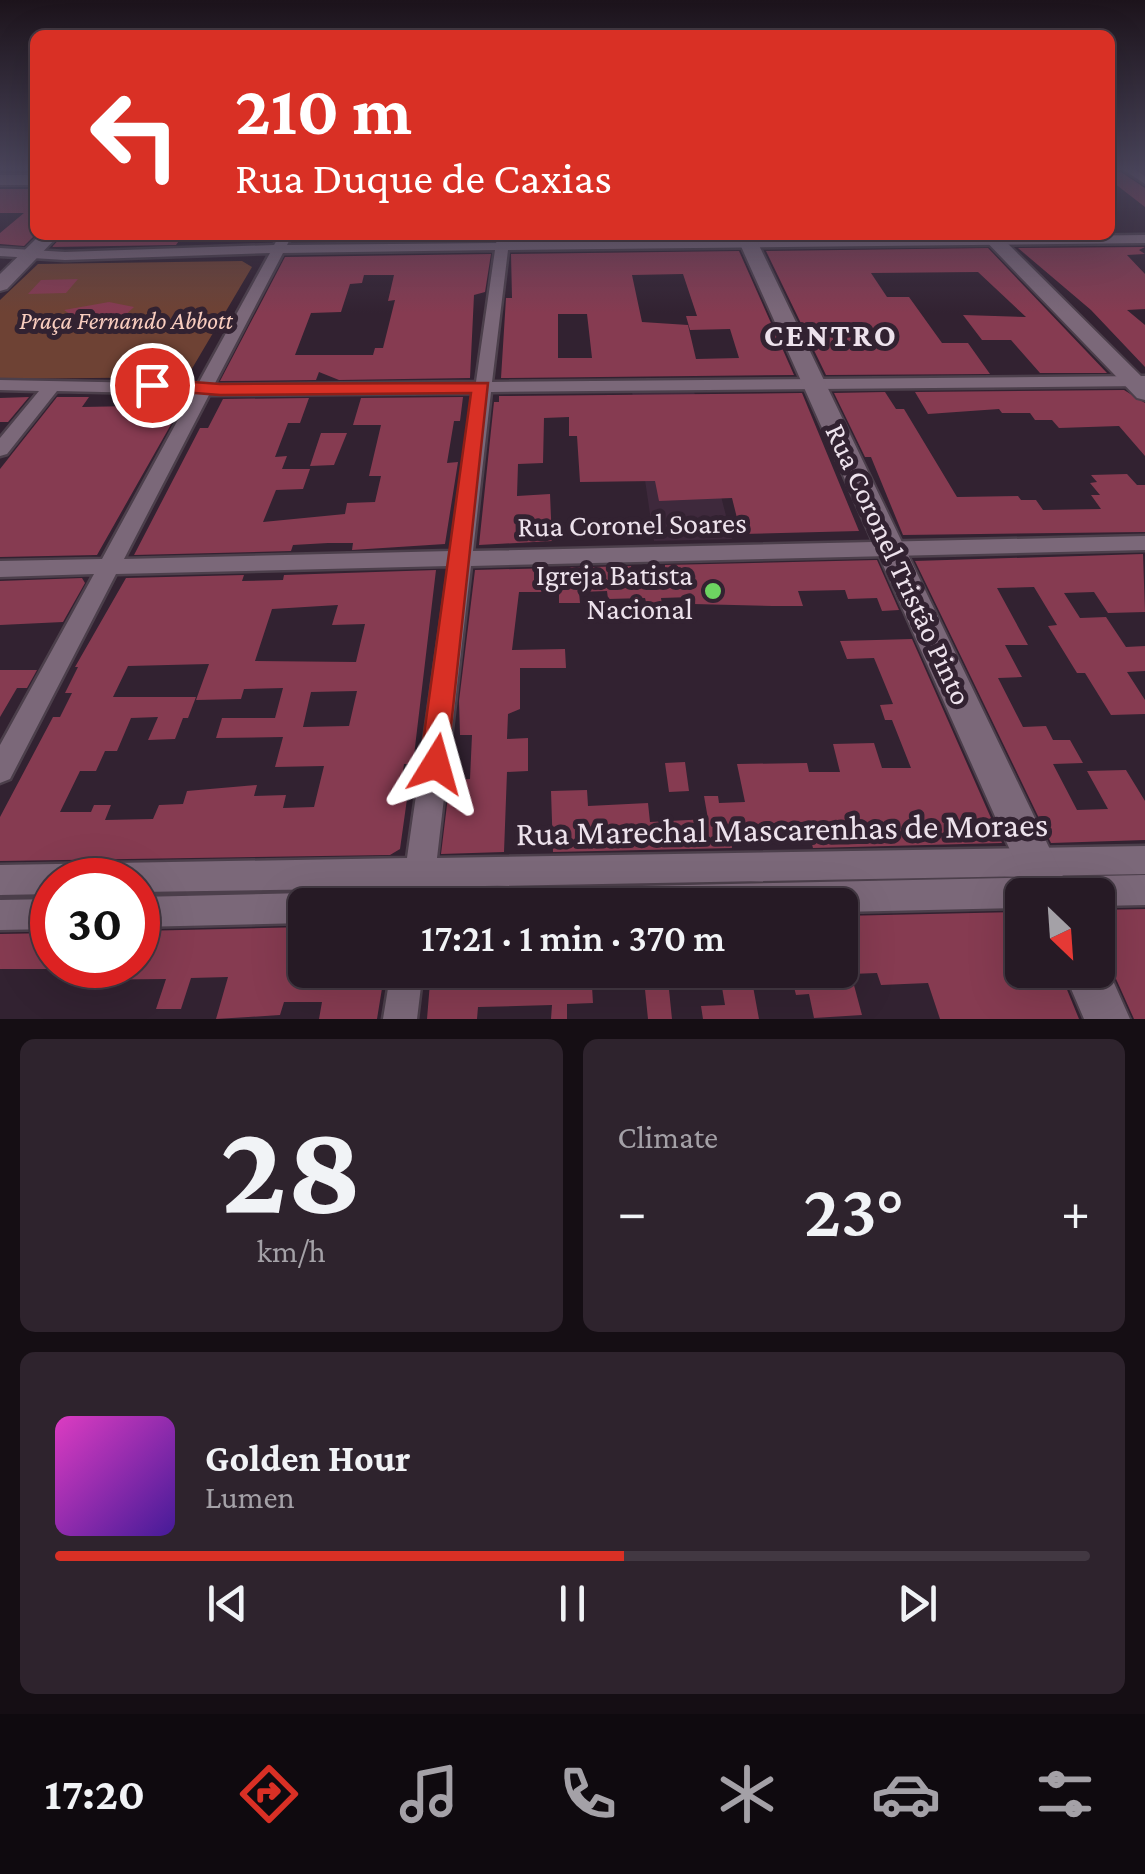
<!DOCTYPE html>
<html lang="en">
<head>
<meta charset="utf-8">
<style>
	body { margin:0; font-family:"Crimson Pro",serif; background:#2e232d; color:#f1f3f6; height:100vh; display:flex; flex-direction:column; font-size:38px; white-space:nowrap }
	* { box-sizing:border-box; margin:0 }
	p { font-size:32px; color:#a4a1a7 }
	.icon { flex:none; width:55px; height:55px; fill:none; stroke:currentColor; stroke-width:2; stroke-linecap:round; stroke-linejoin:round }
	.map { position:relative; height:1019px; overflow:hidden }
	.side { display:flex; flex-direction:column; gap:20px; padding:20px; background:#150e14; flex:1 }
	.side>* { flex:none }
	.hud { position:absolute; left:30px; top:30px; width:1085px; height:210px; border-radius:15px; box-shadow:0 10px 40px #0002,0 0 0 2px #423842; background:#d93025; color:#fff; overflow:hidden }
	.needle { width:65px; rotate:155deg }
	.fabs { position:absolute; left:1005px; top:878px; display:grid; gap:20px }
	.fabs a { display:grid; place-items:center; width:110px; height:110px; border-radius:15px; background:#261a25; box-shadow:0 10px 40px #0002,0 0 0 2px #423842; font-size:50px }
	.speed { position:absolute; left:30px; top:858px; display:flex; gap:20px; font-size:50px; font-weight:700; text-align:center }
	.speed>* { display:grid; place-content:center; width:130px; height:130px; border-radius:50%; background:#261a25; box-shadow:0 10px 40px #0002,0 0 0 2px #423842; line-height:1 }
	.speed .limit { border:15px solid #d22; background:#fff; color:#111 }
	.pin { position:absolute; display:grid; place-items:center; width:85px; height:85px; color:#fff; margin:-42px; border:5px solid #fff; border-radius:50%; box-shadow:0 2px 10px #0007 }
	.me { position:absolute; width:110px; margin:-55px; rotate:8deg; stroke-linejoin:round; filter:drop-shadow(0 0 8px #0008) }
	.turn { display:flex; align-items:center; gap:35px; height:210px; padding:0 40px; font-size:45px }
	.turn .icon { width:130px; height:130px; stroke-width:2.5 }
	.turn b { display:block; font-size:70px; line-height:85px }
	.big { font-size:75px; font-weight:600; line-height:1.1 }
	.side .card { flex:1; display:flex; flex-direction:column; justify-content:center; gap:15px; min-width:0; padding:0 35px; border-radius:15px; background:#2e232d }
	.side .dial { align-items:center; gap:0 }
	.dial b { font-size:130px; line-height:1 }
	.song { display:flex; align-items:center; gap:30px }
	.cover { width:120px; height:120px; border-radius:15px; background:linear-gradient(135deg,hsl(310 70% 55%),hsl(260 70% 35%)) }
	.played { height:10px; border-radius:5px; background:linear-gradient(90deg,#d93025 55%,#423842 55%) }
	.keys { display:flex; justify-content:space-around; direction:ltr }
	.heat { display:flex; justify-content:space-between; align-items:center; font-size:55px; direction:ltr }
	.side .tiles { flex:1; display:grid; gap:20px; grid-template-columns:1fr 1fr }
	.card:last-child { grid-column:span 2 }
	.trip { position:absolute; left:288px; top:888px; width:570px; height:100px; border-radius:15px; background:#261a25; box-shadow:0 10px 40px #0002,0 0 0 2px #423842; font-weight:600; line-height:100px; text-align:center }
	.dock { display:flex; height:160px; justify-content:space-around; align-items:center; background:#0f0a0f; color:#a4a1a7 }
	.dock .icon { width:70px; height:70px }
	.dock .active { color:#d93025 }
	.dock b { font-size:45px; color:#f1f3f6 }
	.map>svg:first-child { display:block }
	.built { fill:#3e293c }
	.green { fill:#6e4234 }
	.building { fill:#863b51; fill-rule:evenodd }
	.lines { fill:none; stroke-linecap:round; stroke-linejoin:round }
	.street-casing { stroke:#4c3f4b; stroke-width:5 }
	.secondary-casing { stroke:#4c3f4b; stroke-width:4 }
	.street { fill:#7b6879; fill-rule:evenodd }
	.secondary { fill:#7b6879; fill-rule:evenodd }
	.route { fill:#d93025; stroke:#8d1f18; stroke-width:2.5 }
	.poi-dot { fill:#6dd361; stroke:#322231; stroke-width:4 }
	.labels { text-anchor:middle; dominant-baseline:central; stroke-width:10; stroke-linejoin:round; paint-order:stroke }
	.far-park-label { font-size:25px; font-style:italic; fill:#f9cdbf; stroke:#322231 }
	.street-label { font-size:30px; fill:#ede2ec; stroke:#322231 }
	.poi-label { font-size:30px; fill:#ede2ec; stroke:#322231; text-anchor:end }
	.far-district-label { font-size:32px; font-weight:bold; letter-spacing:2.5px; fill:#ede2ec; stroke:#322231 }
	.near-street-label { font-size:35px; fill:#ede2ec; stroke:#322231 }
</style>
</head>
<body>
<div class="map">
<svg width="1145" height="1019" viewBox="0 0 1145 1019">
	<rect width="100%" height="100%" fill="#322231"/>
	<path class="built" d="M694 391 732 539 654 541 632 392Z"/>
	<path class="green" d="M242 261 252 267 187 377 0 379V300L38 264Z
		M1010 871 1014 881 457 893 458 884Z
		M395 884 393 896 138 901V888Z"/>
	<path class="building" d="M1110 172H1121L1145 188V207L1110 180Z
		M0 189H35V235L24 246 0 244V233L24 213H0Z
		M63 235H183L176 245 52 247Z
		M296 235H496L494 239 293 241Z
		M511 235H732V236L512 238Z
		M1145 247 1139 250 1145 254 1127 255 1145 274V309L1127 310 1145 325V367L1091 310 1018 248Z
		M988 248 1107 373H1040L1011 340H982L963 315 1026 317 978 272 871 273 887 297H909L942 343H968L990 374 826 375 766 251Z
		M739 251 794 375 501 378 506 298H512L511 254ZM683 274 697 316H686L690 330 730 329 739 358 696 359 688 325 642 322 632 275ZM558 314H587L592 358H558Z
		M491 254 485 292 474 295 470 378 339 380 319 372 316 380 220 381 285 257ZM364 275H394L388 301 395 300 383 348H375L373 355H295L311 313 341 312 350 284 362 283Z
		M78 279 66 293 28 294 41 280Z
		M109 302 134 307 121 319 96 325 83 323 64 310Z
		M1124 390 1145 403V456L1119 426 1059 428 1052 420H1035L1030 413H1002L999 409 928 414 915 392Z
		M885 392 896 409H904L957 497 1018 496 1021 500H1036L1043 510 1101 509 1091 495H1100L1090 483 1097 482 1091 475 1127 474 1137 485H1145V532L903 535 871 457H865L834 393Z
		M802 393 859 531 741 534 732 498 659 501 655 481 580 482 577 436H569V417L544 418 543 463 518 464 517 496 550 494 552 541 479 545 494 402H499V396Z
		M29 397 8 422H0V398Z
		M57 397H89L82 407 134 406 140 397 186 398 97 555 0 557V469Z
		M463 397 460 421H454L447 463 458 462 445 544 352 550 353 543H328L293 545 291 551 134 555 200 428H208L223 399 309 398 300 423H288L275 457 287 456 282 469H310L303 489 276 490 263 522 345 514 347 503 375 502 381 476H369L381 425H353L361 398Z
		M321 433H347L334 465 310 466Z
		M1143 554 1145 612 1108 613 1094 592 1064 593 1080 618 1106 617 1126 647 1145 646V671L1127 672 1145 700V714L1111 715 1085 673H1077L1048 626 1057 625 1034 587 997 588 1028 645H1005L1022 677 998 678 1023 727 1046 726 1053 740H1070L1083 763 1053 764 1077 810 1108 809 1087 771 1126 770 1145 801V840L1051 843 915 561Z
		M877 560 899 610 882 611 877 598 848 599 845 590 798 591 803 606H773L693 604 692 597 661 598 662 605 647 606 645 598 608 599 607 591 579 592 580 603H559V592H519L512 650 565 649 566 668H520V709L508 714 507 739 528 738V771L507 772 504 852 441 854 450 780 470 779 472 735H460L459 701 475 570 631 566 632 571 665 569V565Z
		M436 570 413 764H404L399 800 407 799 400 849 390 855 0 861V817L53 717H60L72 693H65L78 667H75L126 578 244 575 242 581 283 580 284 575ZM338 605 332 625 365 624 356 662 255 661 272 609ZM209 664 196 700 241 699 244 689 283 688 275 718H222L216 738 283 737 275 767 324 766 314 807 283 808 286 795 254 796 257 785 187 791 183 804 159 805 153 819 105 820 111 805H94L91 812H60L80 771H96L105 751H117L131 718 158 717 148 740 175 739 183 718H188L196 697H113L128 666ZM357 691 349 726 303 727 311 692Z
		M82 578 85 583 63 622 0 625V581Z
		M912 639 1002 843 813 848 806 822 728 826 732 848 553 852 551 791 587 790 588 806 648 803 650 822 708 819 704 796H718L719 803 745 802 737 764 807 763 809 772H840L833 744 874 743 882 768H911L892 720H885L880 705 893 704 874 658 847 659 840 641Z
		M0 670H37L27 688H17L0 717Z
		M685 762 689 791 669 792 665 763Z
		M1145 909V1019H1134L1104 952 1098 950V910Z
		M1022 912V970H1032L1035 976 1061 975 1079 1019H940L928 983 881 985 877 973 851 974 862 1015 814 1018 809 994 796 995 793 983 783 984 780 970H840V916Z
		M305 927V970H385L377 1019H319L322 1002H284L280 1015 216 1019 228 977 191 978 181 1009H156L166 979 64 980 70 965H138V931Z
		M52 933V969H0V934Z
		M431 970H530V984L575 982V970H591L593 1003 567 1004V1019H551L552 1005 478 1007 477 1019H427Z
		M643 970H667L672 1019H648Z
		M719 970H750L759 1019H703L701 1006 725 1005Z"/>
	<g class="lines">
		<defs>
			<path id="street" d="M1124 170H1136L1145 176V184Z
				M280 235H292L287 245 496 243 500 235H507L509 242 1145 235V243L508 250 492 382 1145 376V386L491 392 473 551 1145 536V550L471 566 437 858 1145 846V874L433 887 431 905H401L403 888 138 892V880H52V894L0 895V865L407 858 449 566 116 574 10 779 0 783V745L94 574 0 577V561L102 559 192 394 57 391 7 454 0 456V438L39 391 0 390V380L198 384 270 253 65 260 0 256V248L65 252 274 245ZM495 250 476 382 214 385 283 253ZM474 393 452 551 124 559 209 395Z
				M1145 875V905L1098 906V895H1022V908L840 912V905H442L446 894 457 890Z
				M305 893 316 897 319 905H305V923L138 927V897Z
				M52 899V929L0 930V900Z
				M391 970H423L417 1019H383Z"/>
			<path id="secondary" d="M0 175H35V185H0Z
				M40 235H59L7 289 0 291V274Z
				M736 235H754L1072 895H1030Z
				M980 235H999L1145 380V400L1137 398Z
				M1098 953 1101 954 1130 1019H1084L1063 970H1098Z"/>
		</defs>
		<use href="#street" class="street-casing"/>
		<use href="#secondary" class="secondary-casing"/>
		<use href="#street" class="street"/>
		<use href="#secondary" class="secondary"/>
	</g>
	<linearGradient id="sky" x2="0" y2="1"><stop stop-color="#1c131b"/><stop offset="0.54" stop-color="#49445a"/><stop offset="1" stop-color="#49445a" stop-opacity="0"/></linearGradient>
	<rect width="1145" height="313" fill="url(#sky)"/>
	<path class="route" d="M152 379 220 384 488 383 446 773 436 777 425 773 420 764 471 393 220 395 145 389 142 385Z"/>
	<circle class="poi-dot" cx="713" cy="591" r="10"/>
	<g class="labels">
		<g class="far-park-label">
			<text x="126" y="320">Praça Fernando Abbott</text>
		</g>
		<g class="street-label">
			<text transform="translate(632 524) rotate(-1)">Rua Coronel Soares</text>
			<text transform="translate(899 564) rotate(65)">Rua Coronel Tristão Pinto</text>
		</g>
		<g class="poi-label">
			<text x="693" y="574">Igreja Batista<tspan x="693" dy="34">Nacional</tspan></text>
		</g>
		<g class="far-district-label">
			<text x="831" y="335">CENTRO</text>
		</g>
		<g class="near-street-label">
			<text transform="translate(782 829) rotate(-1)">Rua Marechal Mascarenhas de Moraes</text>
		</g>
	</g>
</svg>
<div class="fabs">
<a><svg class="needle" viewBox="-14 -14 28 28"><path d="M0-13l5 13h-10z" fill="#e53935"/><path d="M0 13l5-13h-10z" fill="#a4a1a7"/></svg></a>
</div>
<div class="speed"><div class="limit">30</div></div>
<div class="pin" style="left:152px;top:385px;background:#d93025"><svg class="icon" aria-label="arrive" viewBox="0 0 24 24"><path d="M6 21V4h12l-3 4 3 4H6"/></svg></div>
<svg class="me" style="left:436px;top:764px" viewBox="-20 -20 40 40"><path d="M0-17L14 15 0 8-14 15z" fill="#d93025" stroke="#fff" stroke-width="4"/></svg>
<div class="trip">17:21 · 1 min · 370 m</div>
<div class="hud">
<div class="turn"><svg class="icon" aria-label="left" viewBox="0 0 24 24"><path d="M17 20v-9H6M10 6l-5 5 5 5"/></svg><div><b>210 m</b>Rua Duque de Caxias</div></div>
</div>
</div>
<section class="side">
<div class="tiles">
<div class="card dial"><b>28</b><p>km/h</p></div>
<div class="card"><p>Climate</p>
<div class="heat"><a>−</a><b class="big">23°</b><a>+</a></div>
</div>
<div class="card">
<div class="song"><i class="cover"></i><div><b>Golden Hour</b><p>Lumen</p></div></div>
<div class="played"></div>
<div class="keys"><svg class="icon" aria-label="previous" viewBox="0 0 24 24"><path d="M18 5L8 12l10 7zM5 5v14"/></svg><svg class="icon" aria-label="pause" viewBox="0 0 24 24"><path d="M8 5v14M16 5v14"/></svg><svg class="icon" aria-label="next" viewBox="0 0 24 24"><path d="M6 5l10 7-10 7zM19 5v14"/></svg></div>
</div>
</div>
</section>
<nav class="dock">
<b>17:20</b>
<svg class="icon active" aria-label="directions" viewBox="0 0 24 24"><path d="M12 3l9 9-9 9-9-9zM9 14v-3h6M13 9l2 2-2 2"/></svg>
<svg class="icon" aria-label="music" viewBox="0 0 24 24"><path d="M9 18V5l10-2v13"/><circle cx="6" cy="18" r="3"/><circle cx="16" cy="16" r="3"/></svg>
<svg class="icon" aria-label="phone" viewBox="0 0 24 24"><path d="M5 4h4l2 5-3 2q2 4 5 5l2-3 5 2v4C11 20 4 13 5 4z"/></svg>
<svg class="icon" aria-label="climate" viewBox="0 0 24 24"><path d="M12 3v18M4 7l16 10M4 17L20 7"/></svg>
<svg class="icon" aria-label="car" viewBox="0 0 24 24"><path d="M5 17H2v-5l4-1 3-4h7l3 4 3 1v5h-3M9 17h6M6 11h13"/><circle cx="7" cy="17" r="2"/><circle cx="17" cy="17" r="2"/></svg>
<svg class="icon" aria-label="filters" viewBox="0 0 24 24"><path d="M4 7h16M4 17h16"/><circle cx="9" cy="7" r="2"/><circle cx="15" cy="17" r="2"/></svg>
</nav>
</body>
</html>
